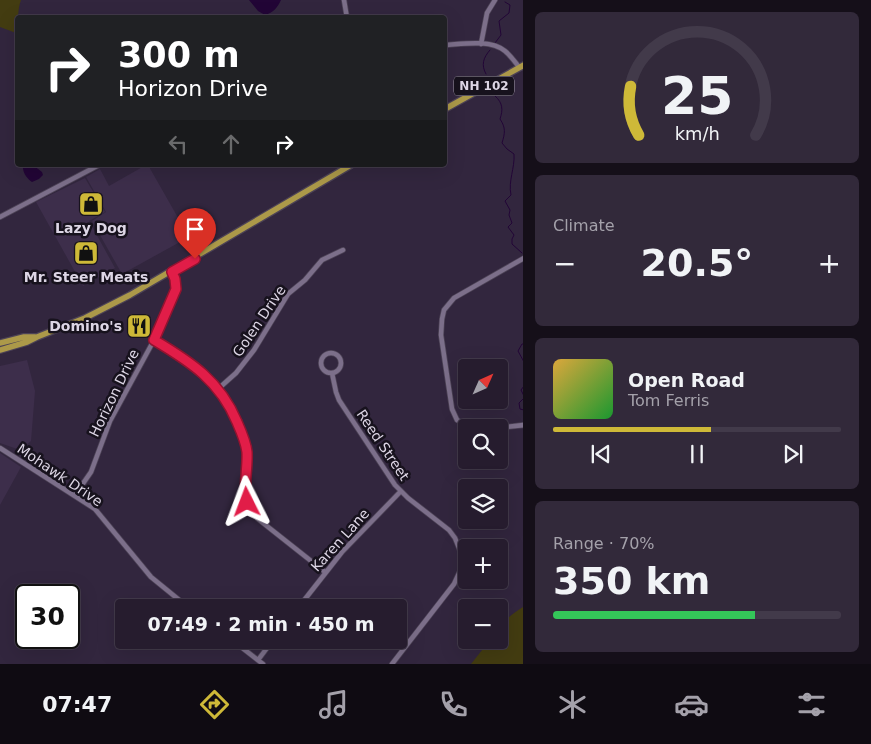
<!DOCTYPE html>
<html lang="en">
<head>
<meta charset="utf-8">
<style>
	body { margin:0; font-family:"DejaVu Sans",sans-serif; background:#32293a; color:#f1f3f6; height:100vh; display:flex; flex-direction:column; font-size:19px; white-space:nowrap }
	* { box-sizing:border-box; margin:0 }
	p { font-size:16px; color:#a4a1aa }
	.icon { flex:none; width:28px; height:28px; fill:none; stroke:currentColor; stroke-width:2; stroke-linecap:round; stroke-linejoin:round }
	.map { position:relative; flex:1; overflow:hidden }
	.sheet { display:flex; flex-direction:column; gap:12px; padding:12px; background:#150f19; width:348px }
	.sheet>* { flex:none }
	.banner { position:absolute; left:15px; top:15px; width:432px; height:152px; border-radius:5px; box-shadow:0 5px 20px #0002,0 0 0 1px #423a4a; background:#202124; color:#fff; overflow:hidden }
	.needle { width:32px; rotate:45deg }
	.controls { position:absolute; left:458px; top:359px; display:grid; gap:10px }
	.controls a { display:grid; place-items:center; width:50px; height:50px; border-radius:5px; background:#261c2e; box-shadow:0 5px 20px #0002,0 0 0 1px #423a4a; font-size:25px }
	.speed { position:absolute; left:15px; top:584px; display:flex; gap:10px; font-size:25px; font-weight:700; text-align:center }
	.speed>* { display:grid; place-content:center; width:65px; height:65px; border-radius:50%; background:#261c2e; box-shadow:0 5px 20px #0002,0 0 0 1px #423a4a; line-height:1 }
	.speed .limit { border:2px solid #111; border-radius:8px; background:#fff; color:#111 }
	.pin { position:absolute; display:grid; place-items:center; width:42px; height:42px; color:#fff; margin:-51px -21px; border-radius:50% 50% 50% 0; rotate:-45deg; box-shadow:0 0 5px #0007 }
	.pin .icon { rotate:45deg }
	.me { position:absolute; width:55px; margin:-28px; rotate:357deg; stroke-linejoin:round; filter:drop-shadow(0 0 4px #0008) }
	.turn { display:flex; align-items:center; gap:18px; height:105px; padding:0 20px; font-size:22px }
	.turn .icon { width:65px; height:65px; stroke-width:2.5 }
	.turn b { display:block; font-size:35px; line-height:42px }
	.lanes { display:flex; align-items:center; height:48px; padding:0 20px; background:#0003; justify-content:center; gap:25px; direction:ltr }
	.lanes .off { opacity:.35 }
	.big { font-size:38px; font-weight:800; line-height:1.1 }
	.sheet .widget { flex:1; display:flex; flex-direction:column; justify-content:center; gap:8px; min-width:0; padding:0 18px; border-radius:8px; background:#32293a }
	.sheet .dial { align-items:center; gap:0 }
	.dial svg { height:130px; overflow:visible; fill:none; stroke:#423a4a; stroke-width:7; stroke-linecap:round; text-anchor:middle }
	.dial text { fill:#f1f3f6; stroke:none }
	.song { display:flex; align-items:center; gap:15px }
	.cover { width:60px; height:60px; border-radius:8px; background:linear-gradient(135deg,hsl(40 70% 55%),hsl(130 70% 35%)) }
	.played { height:5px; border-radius:2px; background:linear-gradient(90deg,#ceb938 55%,#423a4a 55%) }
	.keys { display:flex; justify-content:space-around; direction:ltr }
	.heat { display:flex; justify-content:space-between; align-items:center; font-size:28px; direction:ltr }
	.charge { height:8px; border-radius:4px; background:linear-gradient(90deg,#34c759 70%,#423a4a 0) }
	.trip { position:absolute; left:115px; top:599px; width:292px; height:50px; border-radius:5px; background:#261c2e; box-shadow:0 5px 20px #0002,0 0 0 1px #423a4a; font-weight:800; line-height:50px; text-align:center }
	.menu { display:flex; height:80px; justify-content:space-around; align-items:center; background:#0f0b12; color:#a4a1aa }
	.menu .icon { width:35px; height:35px }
	.menu .current { color:#ceb938 }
	.menu b { font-size:22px; color:#f1f3f6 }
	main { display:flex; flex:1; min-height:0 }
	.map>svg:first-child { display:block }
	.built { fill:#3d2e4b }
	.green { fill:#433c11 }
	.water { fill:#220536 }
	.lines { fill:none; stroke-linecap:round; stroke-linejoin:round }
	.stream { stroke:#220536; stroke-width:1 }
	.minor-casing { stroke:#4d4356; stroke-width:6 }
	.major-casing { stroke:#4d4356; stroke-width:8 }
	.minor { stroke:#7c6f8a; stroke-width:4.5 }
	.major { stroke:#ac9949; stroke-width:5.5 }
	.route-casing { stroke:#92132f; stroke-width:12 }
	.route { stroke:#e11d48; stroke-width:9 }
	.labels { text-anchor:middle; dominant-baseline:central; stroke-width:5; stroke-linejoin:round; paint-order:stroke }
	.shield { fill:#17121d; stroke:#a29ba9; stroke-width:1 }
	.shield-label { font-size:12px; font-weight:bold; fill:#ddd6e5 }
	.poi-label { font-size:14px; font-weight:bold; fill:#ddd6e5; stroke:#17121d }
	.street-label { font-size:14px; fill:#ddd6e5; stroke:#17121d }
</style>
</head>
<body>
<main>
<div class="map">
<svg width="524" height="664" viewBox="0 0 524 664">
	<rect width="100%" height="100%" fill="#32263e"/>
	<path class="built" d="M146 165H148L189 237 122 274 92 221 106 212 86 177 100 169 109 186Z
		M85 178 105 212 89 221 115 268 83 286 36 202Z
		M27 360 35 391 31 441 20 450 0 443V366Z
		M0 453 21 467 0 505Z"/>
	<path class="green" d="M0 0H21C17 11 19 21 16 33L0 27Z
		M523 607V664H471L490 640H499C499 623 509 616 523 607Z"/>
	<path class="water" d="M249 0H281C278 7 273 13 265 15L258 11Z
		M23 165H33L42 172 43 175 39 179 32 182C27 179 22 172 23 165Z"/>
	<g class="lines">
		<path class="stream" d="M495 43 501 35 499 21 509 13 510 5 505 2
			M486 74C481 65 483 58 490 50
			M497 85 495 96C503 103 503 110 500 119 506 128 505 133 502 143L507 149 514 154C515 168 508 181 511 195L505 201 510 210 509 215 512 223 508 227 514 235 512 239V244L522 253
			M524 344H522L518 351 524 362
			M524 386 521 390 524 396
			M524 398 519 403 520 409 524 410"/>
		<defs>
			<path id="minor" d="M344 0 347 18
				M481 44 487 13 495 0
				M445 45C463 44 490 39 505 51 511 56 515 62 519 67
				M18 65V72
				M0 217 99 165
				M154 340C192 362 221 382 238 425 242 434 246 444 247 454 248 481 238 496 258 519L325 572
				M321 363a10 10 0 1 1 20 0a10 10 0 1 1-20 0Z
				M332 373 336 392 339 400 395 485 408 498 449 530 455 538 461 553V569L454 584 392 664
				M218 389 236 373 254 350 288 294 305 280 322 260 343 250
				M471 428 457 420 452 409 441 335 442 319 444 310 454 298 524 258
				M498 428 524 425
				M0 448 95 509 151 577 189 608
				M75 495 91 472 110 421 154 340 174 293 176 285 172 272
				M298 608 342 552 401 491
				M232 640 263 664
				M258 660 273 640"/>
			<path id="major" d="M445 109 524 65
				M0 343 24 337H35
				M0 350 27 342 37 337 85 318 130 295 351 165"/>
		</defs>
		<use href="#minor" class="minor-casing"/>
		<use href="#major" class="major-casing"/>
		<use href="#minor" class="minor"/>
		<use href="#major" class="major"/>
	</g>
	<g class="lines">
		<defs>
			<path id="route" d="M195 259 172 272 175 279 176 289 154 340C191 362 220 381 237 422 241 431 246 442 247 452 248 469 243 485 247 502"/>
		</defs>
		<use href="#route" class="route-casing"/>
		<use href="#route" class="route"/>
	</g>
	<defs>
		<symbol id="shop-square" viewBox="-11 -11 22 22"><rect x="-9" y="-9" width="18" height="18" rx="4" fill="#ceb938" stroke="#17121d"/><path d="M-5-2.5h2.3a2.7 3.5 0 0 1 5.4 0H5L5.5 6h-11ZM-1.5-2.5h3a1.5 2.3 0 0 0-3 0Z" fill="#111"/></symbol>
		<symbol id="restaurant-square" viewBox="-11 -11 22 22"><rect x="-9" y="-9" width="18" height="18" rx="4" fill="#ceb938" stroke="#17121d"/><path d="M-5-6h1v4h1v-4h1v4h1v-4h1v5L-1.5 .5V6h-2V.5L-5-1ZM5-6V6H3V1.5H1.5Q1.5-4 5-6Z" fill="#111"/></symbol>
	</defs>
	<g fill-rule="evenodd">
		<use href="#shop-square" x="77" y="190" width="28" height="28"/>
		<use href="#shop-square" x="72" y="239" width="28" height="28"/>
		<use href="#restaurant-square" x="125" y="312" width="28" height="28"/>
	</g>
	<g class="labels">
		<rect class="shield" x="454" y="76.5" width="60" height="19" rx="4"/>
		<g class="shield-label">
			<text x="484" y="86">NH 102</text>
		</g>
		<g class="poi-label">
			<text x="91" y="228">Lazy Dog</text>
			<text x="86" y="277">Mr. Steer Meats</text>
			<text x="122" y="326" text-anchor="end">Domino's</text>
		</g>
		<g class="street-label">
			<text transform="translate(259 321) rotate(-56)">Golen Drive</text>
			<text transform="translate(114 393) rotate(-64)">Horizon Drive</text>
			<text transform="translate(383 445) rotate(56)">Reed Street</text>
			<text transform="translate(60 475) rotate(34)">Mohawk Drive</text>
			<text transform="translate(340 540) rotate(-48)">Karen Lane</text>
		</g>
	</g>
</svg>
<div class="controls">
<a><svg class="needle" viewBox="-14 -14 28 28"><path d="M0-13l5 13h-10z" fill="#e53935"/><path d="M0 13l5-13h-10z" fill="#a4a1aa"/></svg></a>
<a><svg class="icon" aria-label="search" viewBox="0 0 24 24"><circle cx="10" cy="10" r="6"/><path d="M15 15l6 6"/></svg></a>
<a><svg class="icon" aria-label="layers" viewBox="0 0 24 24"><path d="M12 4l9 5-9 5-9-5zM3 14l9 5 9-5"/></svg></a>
<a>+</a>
<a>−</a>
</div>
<div class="speed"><div class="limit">30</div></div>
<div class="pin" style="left:195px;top:259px;background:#d93025"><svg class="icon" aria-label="arrive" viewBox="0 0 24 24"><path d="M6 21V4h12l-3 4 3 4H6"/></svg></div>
<svg class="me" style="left:247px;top:502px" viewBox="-20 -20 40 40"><path d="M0-17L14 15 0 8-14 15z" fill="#e11d48" stroke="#fff" stroke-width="4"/></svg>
<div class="trip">07:49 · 2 min · 450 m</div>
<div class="banner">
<div class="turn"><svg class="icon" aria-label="right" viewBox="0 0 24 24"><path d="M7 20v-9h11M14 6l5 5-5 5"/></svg><div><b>300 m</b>Horizon Drive</div></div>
<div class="lanes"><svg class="icon off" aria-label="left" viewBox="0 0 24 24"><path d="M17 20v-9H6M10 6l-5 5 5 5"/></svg><svg class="icon off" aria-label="ahead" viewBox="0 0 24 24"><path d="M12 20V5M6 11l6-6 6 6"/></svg><svg class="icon" aria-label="right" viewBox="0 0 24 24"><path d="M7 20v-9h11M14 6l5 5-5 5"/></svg></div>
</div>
</div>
<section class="sheet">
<div class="widget dial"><svg viewBox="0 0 100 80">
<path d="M14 69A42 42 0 1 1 86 69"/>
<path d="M14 69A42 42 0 0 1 9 39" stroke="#ceb938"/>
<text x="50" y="56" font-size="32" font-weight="700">25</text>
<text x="50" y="72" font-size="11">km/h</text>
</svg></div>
<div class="widget"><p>Climate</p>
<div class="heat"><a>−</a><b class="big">20.5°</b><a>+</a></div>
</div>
<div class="widget">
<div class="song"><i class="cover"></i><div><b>Open Road</b><p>Tom Ferris</p></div></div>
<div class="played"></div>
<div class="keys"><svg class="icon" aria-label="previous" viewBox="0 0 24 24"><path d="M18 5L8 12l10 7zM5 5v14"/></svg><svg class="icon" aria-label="pause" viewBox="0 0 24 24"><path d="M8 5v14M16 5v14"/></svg><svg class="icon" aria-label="next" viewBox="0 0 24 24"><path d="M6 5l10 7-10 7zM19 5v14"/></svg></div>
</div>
<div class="widget"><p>Range · 70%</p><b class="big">350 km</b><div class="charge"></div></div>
</section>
</main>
<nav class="menu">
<b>07:47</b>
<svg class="icon current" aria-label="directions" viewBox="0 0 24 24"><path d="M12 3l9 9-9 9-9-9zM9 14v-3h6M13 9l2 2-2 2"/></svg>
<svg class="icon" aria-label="music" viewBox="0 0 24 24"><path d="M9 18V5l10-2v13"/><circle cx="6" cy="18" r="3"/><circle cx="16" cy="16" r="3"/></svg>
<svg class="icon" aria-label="phone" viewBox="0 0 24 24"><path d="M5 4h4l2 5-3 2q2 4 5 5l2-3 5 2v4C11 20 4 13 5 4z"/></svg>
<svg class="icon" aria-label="climate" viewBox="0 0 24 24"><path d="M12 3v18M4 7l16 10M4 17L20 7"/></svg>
<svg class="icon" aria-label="car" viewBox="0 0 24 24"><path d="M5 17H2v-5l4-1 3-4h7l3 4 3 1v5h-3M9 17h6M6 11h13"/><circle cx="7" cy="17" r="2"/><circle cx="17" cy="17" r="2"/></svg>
<svg class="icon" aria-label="filters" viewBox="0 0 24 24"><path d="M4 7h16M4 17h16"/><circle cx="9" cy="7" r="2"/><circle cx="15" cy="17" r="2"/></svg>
</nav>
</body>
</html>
